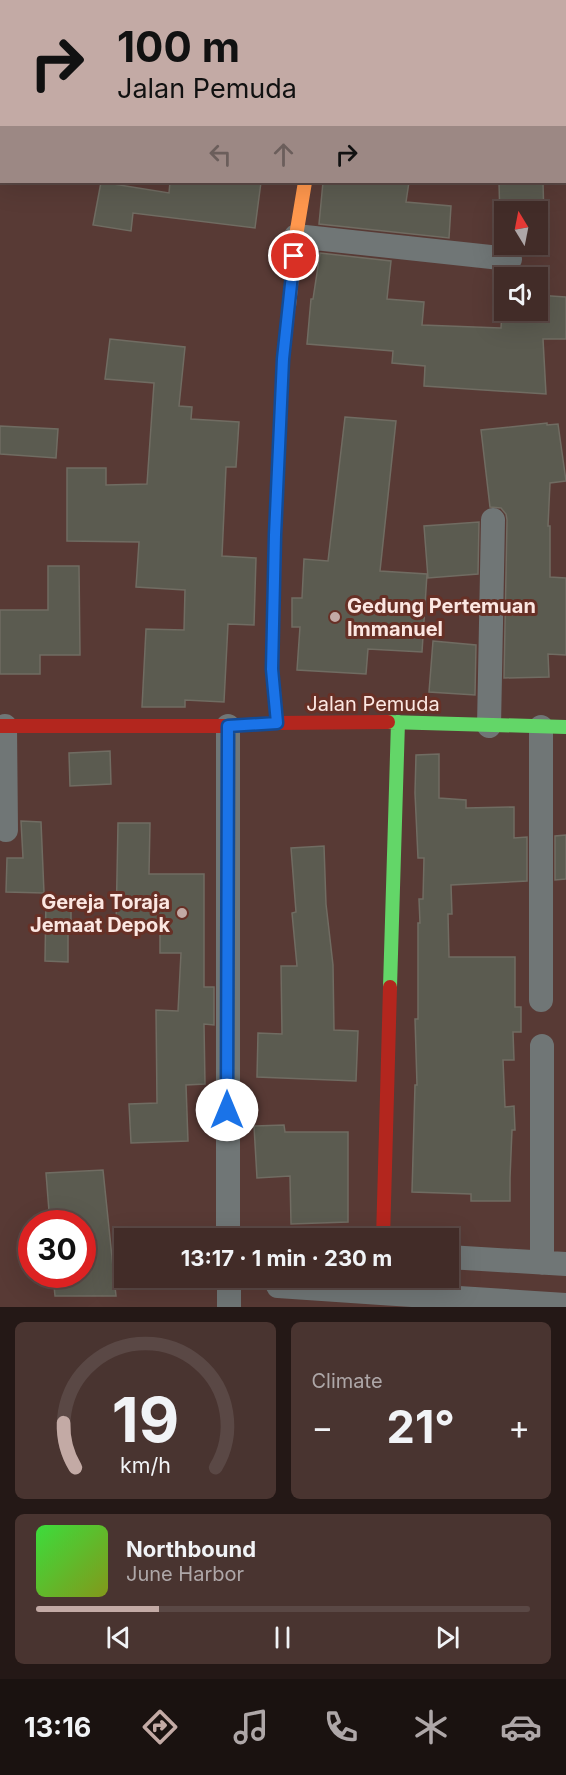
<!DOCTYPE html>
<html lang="en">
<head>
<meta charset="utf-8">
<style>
	body { margin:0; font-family:Inter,sans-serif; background:#493430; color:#f1f3f6; height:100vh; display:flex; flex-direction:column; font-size:22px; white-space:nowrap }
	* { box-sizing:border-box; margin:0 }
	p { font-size:20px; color:#aea7a8 }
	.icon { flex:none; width:33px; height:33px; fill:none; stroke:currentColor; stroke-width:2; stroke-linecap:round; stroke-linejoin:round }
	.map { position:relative; height:1307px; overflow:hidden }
	.drawer { display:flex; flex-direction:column; gap:15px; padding:15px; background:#241816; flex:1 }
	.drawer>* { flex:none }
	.hud { position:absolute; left:0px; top:0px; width:567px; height:183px; box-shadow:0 6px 24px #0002,0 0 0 2px #5a4845; background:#c3aaa5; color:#111; overflow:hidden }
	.needle { width:39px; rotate:350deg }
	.controls { position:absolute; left:494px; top:201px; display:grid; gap:12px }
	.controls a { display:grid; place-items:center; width:54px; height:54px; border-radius:0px; background:#422c28; box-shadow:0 6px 24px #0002,0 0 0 2px #5a4845; font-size:30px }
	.speed { position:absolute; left:18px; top:1210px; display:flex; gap:12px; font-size:30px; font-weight:700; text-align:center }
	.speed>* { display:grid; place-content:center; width:78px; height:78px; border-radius:50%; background:#422c28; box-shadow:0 6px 24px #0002,0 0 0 2px #5a4845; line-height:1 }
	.speed .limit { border:9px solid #d22; background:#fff; color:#111 }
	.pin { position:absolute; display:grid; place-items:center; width:51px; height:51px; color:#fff; margin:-26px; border:3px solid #fff; border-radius:50%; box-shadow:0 2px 6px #0007 }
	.me { position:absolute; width:66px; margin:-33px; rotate:0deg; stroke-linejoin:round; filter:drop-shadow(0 0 4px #0008) }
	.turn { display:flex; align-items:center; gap:21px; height:126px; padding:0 18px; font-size:27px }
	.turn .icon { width:78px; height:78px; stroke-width:2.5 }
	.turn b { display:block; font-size:42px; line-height:51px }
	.lanes { display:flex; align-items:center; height:57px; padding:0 18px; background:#0003; justify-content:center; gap:30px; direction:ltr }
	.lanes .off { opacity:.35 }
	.big { font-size:45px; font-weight:700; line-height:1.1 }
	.drawer .card { flex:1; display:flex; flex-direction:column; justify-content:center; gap:9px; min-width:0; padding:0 21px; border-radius:9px; background:#493430 }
	.drawer .dial { align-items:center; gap:0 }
	.dial svg { height:156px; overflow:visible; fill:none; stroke:#5a4845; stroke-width:7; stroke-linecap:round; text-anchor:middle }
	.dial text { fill:#f1f3f6; stroke:none }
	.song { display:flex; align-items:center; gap:18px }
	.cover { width:72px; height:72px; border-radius:9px; background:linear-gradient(135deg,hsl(120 70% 55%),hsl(70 70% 35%)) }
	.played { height:6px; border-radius:3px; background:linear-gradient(90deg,#c3aaa5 25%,#5a4845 25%) }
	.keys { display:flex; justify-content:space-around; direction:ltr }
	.heat { display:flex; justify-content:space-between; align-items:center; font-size:33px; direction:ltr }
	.drawer .tiles { flex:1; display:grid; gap:15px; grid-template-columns:1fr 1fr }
	.card:last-child { grid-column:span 2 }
	.trip { position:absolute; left:114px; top:1228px; width:345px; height:60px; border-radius:0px; background:#422c28; box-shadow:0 6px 24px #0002,0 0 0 2px #5a4845; font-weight:700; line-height:60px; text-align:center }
	.menu { display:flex; height:96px; justify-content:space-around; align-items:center; background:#1a1210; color:#aea7a8 }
	.menu .icon { width:42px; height:42px }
	.menu .on { color:#c3aaa5 }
	.menu b { font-size:27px; color:#f1f3f6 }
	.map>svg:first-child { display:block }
	.building { fill:#5b5b50; stroke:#706c62; stroke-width:1.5 }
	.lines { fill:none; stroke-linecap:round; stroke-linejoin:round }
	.street { stroke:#707676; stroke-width:24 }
	.fast { stroke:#63d668; stroke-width:14 }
	.slow { stroke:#ff974d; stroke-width:14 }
	.jam { stroke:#b3261e; stroke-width:14 }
	.route-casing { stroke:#114b97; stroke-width:15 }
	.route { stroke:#1a73e8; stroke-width:10 }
	.poi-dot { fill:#c3aaa5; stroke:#673026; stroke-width:2 }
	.labels { text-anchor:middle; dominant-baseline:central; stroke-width:6; stroke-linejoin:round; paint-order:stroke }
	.poi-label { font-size:20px; font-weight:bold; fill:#fce7e2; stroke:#673026; text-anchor:start }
	.street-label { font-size:20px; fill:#fce7e2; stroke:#673026 }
</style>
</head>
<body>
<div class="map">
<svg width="566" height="1307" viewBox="0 0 566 1307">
	<rect width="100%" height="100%" fill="#583a35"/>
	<path class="building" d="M101 182 169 193 170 182H261L255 228 133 213 131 231 93 225Z
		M323 182H409L406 202 451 206 449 238 319 224Z
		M499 182H543L544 219H537V212H504V220H500Z
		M320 253 391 261 387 299 424 302 422 325 501 328 503 293 504 310H537V295L566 297V339H543L546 394 424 386 425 366 392 363 393 351 307 344 311 299H313Z
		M110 339 185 347 179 406 192 407 191 419 239 422 236 467H226L222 556 256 558 254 625 228 624 224 702 185 700V707H142L146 629 184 630 185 590 136 587 139 542 67 541V468H106V485L147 484 154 383 105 379Z
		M345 417 396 421 380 571 427 574 422 652 368 649 366 674 297 670 300 627H292V598H302L304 559 328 561Z
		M547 423V425L558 424 566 481 550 483 548 526H550V577L566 578V655L548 654 549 677 504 678 507 520 506 514 501 508 490 507 481 430Z
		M0 426 58 429 56 458 0 454Z
		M479 522 478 574 428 578 424 526Z
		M48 566H79L80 655H40V674H0V610H48Z
		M433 641 476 645 475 695 429 692Z
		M110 751 111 784 70 786 69 753Z
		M439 754V798L466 800V808L514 807V838L527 837V881L451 885 452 914H448L449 957H515V1007H521V1032H513L514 1060H503L505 1107 514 1106 515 1130H512L510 1178V1201H471V1194L412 1192 415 1085H417L415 1019H418V923H420L419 899H423L424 858H418L415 793 416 755Z
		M21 821 41 822 44 893 6 892 7 858H23Z
		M118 823H150L149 874H204V987H214V1025L204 1024 205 1084 186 1085 188 1141 131 1143 129 1104 157 1103 156 1010 178 1011 181 953H160V928H116Z
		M566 835V879L555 880V836Z
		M324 846 326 904 333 965 334 1030 358 1031 356 1081 257 1077 258 1033 282 1034 281 966H297L292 913 296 912 291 848Z
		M71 897V924H68V962L45 961 46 898Z
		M284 1125 285 1132H348V1222L291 1224 290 1176 257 1178 254 1126Z
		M103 1170 116 1296H55L53 1275H82V1224H50L46 1173Z"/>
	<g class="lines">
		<path class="street" d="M345 2V0
			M296 236 510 259
			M5 726 6 830
			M489 726 493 520
			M541 1000V727
			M228 1239V726
			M448 1257 566 1264
			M542 1263V1046
			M229 1278V1307
			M278 1286 381 1293 382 1278
			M381 1293 566 1305"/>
		<path class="fast" d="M388 722 566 727
			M390 987 398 722"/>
		<path class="slow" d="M289 306 296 236 305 182"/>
		<path class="jam" d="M277 723 272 669 275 535 283 359 289 306
			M0 726H228L277 723 388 722
			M383 1239 390 987"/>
	</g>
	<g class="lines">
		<defs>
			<path id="route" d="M227 1110 228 726 277 723 272 669 275 535 283 359 294 256"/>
		</defs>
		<use href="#route" class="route-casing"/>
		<use href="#route" class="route"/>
	</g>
	<g class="poi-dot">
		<circle cx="335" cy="617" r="6"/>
		<circle cx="182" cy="913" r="6"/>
	</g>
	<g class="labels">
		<g class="poi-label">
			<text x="347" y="606">Gedung Pertemuan<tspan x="347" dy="23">Immanuel</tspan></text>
			<text x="170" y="902" text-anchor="end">Gereja Toraja<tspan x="170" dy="23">Jemaat Depok</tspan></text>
		</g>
		<g class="street-label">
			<text x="373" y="704">Jalan Pemuda</text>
		</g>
	</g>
</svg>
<div class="controls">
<a><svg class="needle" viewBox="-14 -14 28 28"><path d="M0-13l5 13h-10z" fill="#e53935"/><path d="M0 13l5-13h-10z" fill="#aea7a8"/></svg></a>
<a><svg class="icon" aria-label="sound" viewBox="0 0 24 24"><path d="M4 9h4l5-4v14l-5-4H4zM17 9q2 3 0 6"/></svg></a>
</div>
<div class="speed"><div class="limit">30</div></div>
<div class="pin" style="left:294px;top:256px;background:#d93025"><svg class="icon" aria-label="arrive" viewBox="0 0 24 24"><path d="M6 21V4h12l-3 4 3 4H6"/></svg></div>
<svg class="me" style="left:227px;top:1110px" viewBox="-20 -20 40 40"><circle r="19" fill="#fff"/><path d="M0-13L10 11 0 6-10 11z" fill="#1a73e8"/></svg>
<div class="trip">13:17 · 1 min · 230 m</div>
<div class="hud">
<div class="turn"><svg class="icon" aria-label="right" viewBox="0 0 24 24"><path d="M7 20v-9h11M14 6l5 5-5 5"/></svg><div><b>100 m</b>Jalan Pemuda</div></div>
<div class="lanes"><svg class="icon off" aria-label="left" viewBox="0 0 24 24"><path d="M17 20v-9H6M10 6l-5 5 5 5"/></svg><svg class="icon off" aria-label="ahead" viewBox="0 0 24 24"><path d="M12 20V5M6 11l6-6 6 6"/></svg><svg class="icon" aria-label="right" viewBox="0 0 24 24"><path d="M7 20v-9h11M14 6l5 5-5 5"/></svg></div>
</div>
</div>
<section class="drawer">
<div class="tiles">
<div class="card dial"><svg viewBox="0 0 100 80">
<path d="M14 69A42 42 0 1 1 86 69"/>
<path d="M14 69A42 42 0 0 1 8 46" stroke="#c3aaa5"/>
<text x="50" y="56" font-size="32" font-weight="700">19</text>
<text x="50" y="72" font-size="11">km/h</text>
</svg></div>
<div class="card"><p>Climate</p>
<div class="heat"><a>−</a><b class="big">21°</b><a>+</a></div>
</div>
<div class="card">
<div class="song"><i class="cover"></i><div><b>Northbound</b><p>June Harbor</p></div></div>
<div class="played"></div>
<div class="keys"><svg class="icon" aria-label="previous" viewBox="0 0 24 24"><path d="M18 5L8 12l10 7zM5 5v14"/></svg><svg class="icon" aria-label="pause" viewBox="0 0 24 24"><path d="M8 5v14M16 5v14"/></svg><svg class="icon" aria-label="next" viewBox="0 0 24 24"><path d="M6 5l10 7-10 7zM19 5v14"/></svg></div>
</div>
</div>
</section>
<nav class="menu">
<b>13:16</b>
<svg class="icon on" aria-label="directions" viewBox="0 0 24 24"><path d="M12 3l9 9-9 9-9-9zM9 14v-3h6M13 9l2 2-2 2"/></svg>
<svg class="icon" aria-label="music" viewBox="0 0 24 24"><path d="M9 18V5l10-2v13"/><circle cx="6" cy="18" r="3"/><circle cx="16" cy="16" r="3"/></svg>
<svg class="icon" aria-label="phone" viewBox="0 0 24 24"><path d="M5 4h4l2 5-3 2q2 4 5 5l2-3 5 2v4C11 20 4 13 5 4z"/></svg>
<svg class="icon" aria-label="climate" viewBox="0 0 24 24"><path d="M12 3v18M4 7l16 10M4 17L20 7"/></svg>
<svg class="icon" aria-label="car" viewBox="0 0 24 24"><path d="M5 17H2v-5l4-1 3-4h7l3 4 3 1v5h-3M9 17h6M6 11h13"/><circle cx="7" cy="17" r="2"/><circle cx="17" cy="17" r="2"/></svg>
</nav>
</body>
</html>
